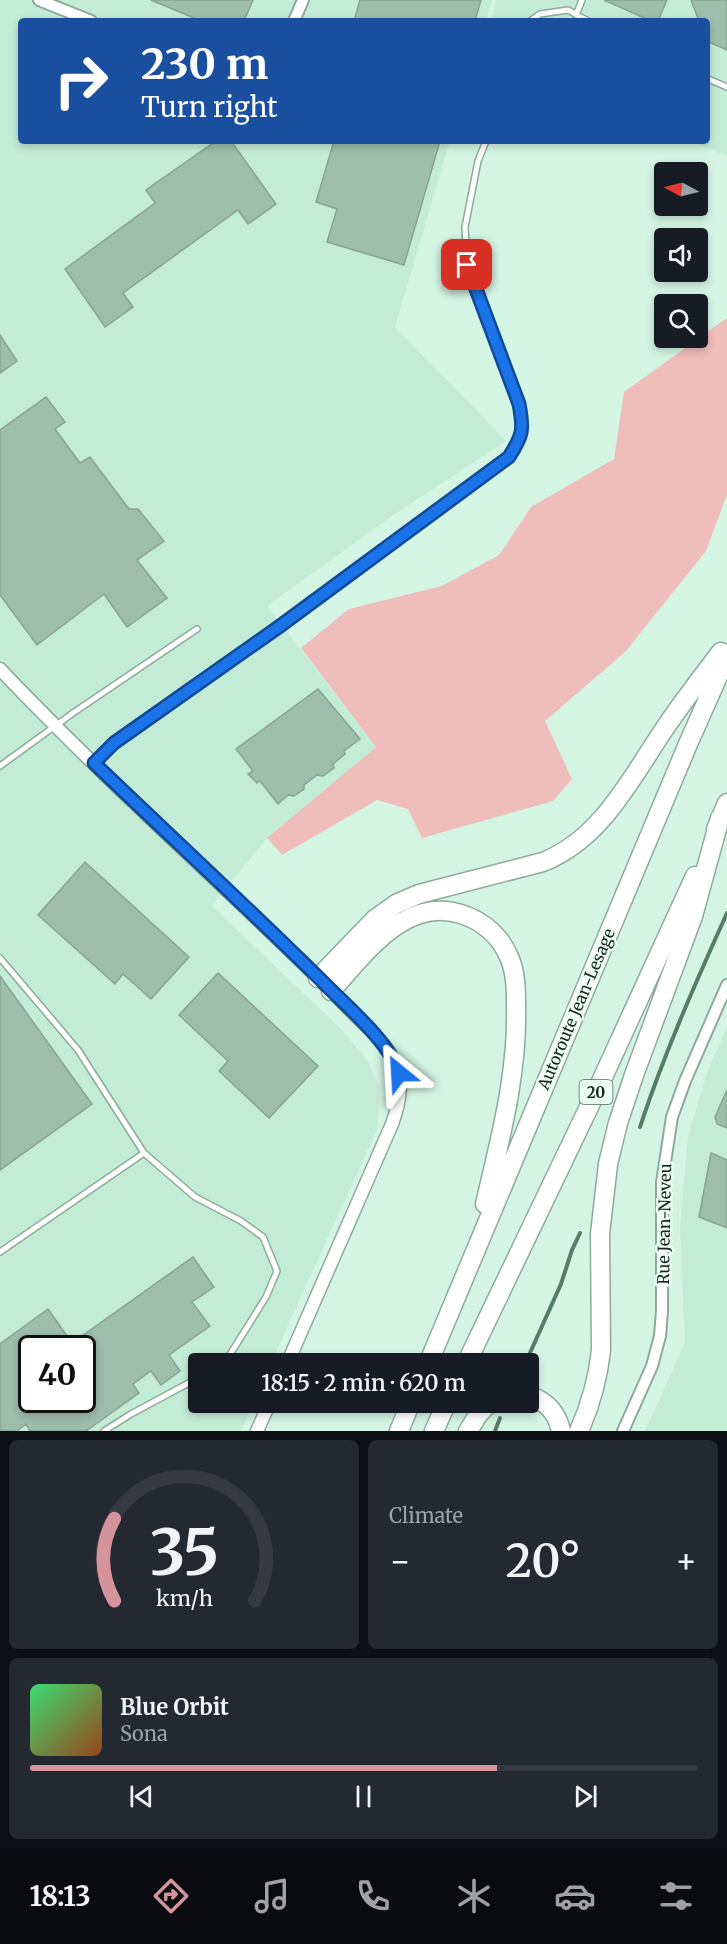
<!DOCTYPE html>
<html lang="en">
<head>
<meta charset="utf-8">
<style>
	body { margin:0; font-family:Merriweather,serif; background:#242831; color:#f1f3f6; height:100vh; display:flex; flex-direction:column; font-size:22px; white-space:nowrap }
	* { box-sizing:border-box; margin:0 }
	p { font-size:20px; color:#9ea1a6 }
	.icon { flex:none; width:33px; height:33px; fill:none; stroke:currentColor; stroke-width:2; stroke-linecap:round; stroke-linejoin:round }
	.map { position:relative; height:1431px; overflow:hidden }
	.side { display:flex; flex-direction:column; gap:9px; padding:9px; background:#0d0f14; flex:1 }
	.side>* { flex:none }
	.guide { position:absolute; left:18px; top:18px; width:692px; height:126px; border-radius:6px; box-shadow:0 3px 9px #0003; background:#1a4fa0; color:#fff; overflow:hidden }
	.needle { width:39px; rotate:277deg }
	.controls { position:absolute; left:654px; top:162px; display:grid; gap:12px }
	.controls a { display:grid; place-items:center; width:54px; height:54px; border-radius:6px; background:#171b24; box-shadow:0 3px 9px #0003; font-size:30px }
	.speed { position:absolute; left:18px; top:1335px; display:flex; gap:12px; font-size:30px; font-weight:700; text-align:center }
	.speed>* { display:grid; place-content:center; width:78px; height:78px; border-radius:50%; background:#171b24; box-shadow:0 3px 9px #0003; line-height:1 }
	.speed .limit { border:3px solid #111; border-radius:9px; background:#fff; color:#111 }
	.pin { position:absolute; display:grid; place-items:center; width:51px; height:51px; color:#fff; margin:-26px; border-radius:12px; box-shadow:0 3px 9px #0006 }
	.me { position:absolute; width:66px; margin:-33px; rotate:333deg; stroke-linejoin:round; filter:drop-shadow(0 0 4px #0008) }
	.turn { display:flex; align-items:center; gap:21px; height:126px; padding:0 24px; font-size:27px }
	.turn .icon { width:78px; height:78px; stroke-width:2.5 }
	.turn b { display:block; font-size:42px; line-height:51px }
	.big { font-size:45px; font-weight:600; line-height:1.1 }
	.side .tile { flex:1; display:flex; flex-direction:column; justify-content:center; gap:9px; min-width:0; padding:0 21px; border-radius:9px; background:#242831 }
	.side .dial { align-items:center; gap:0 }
	.dial svg { height:156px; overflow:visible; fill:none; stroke:#363941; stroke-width:7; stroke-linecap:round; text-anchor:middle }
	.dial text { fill:#f1f3f6; stroke:none }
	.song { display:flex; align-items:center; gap:18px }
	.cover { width:72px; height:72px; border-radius:9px; background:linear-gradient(135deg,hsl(140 70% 55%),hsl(20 70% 35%)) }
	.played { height:6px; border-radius:3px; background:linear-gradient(90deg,#d5949c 70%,#363941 70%) }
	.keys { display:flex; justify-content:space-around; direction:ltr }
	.heat { display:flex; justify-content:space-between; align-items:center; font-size:33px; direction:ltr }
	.side .tiles { flex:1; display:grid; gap:9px; grid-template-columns:1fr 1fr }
	.tile:last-child { grid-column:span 2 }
	.trip { position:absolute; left:188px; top:1353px; width:351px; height:60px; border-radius:6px; background:#171b24; box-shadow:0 3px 9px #0003; font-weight:600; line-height:60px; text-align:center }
	.tab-bar { display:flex; height:96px; justify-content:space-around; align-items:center; background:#090b0e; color:#9ea1a6 }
	.tab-bar .icon { width:42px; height:42px }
	.tab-bar .active { color:#d5949c }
	.tab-bar b { font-size:27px; color:#f1f3f6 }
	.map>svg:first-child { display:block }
	.built { fill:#c3ecd7; fill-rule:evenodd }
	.green { fill:#efbdba }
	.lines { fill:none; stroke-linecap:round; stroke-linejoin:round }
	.stream { stroke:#557e6a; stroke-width:4 }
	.building { fill:#9ebdad; stroke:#85a494; stroke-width:1.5; fill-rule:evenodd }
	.service-casing { stroke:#8dab9c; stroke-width:8 }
	.minor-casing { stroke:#8dab9c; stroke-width:14 }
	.tertiary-casing { stroke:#8dab9c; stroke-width:15 }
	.motorway-casing { stroke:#8dab9c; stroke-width:21 }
	.service { stroke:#fff; stroke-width:5 }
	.minor { stroke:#fff; stroke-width:10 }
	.tertiary { stroke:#fff; stroke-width:12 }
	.motorway { stroke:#fff; stroke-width:18 }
	.route-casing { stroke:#114b97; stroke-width:15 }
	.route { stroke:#1a73e8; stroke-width:10 }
	.labels { text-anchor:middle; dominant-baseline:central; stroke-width:5; stroke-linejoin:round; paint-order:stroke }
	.shield { fill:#ebfef4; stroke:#56645d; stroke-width:1.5 }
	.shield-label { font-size:15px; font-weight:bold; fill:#16221c }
	.street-label { font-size:16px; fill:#16221c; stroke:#ebfef4 }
</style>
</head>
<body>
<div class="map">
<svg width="727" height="1431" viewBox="0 0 727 1431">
	<rect width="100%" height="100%" fill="#d4f4e4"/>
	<path class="built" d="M0 0H492L486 21H21V141H450L395 327 506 441 392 516 267 606 376 747 267 838 212 906 343 1031 368 1061 380 1088 378 1127 271 1363 198 1364V1402L254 1403 241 1431H0ZM32 1348H82V1400H32Z
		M496 0H727V156L691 141H706V21H491Z
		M727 1027V1431H645L685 1343 680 1227 688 1136 708 1070Z"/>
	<path class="green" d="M727 318V494L706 551 625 652 545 721 572 779 553 801 422 838 408 809 377 800 282 855 267 838 376 747 301 648 349 609 442 586 499 555 531 507 614 459 624 392Z"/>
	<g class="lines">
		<path class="stream" d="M640 1127C664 1054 695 984 727 913
			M525 1364 561 1284 572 1250 580 1233
			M495 1431 500 1418"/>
	</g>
	<path class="building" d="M151 0H253L244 21H201Z
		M360 0H481L475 21H354Z
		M604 0H667L658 21H651Z
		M691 0H727V50L706 41V21H699Z
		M216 141H231L276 204 248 224 238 210 123 293 133 307 105 327 65 269 155 203 146 190Z
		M334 141H440L404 265 327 242 337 209 316 202Z
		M0 335 17 361 0 373Z
		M46 397 65 422 55 429 80 463 90 457 129 509H138L164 541 137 560 167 598 127 627 104 594 37 645 0 595V430Z
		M318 689 360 739 344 751 345 754 333 764 334 768 323 776 317 775 304 785V789L294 796 288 795 278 804 260 781 257 783 248 774 253 771 236 749Z
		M85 862 189 957 151 999 123 974 115 984 38 915Z
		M218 973 318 1066 269 1118 219 1071 228 1061 179 1015Z
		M0 976 92 1104 0 1170Z
		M727 1090V1128L717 1124 715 1117Z
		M711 1153 727 1160V1228L699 1217Z
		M193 1257 214 1287 192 1302 210 1326 169 1355 180 1371 161 1385 151 1371 133 1384 139 1393 86 1431H30L26 1424 17 1431H0V1344L48 1309 72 1343ZM32 1348H82V1400H32Z"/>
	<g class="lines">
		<defs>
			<path id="service" d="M576 15 582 0
				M530 21 540 14 568 10 588 21
				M706 78 727 87
				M95 762 114 743 280 626 509 457C523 435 524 430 519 404L467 265 465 227 478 161 486 141
				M0 766 73 713 197 629
				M0 958 78 1050 144 1153 195 1197 241 1221 263 1237 277 1271 266 1297 224 1364
				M0 1252 144 1153
				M104 1431 131 1414 198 1378"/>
			<path id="minor" d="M39 0 91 21
				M294 21 303 0
				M623 1431 652 1366 660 1336 662 1311V1182L672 1117 685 1081 727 985"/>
			<path id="tertiary" d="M0 669C88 762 184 849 277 938 303 963 329 988 354 1014 368 1028 384 1041 393 1059 404 1081 400 1102 392 1124L287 1364
				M257 1431 270 1402"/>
			<path id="motorway" d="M716 829 727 803
				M318 978 375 919 396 904 419 894 543 862C601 839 630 780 663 731 681 704 701 678 721 652
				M331 991C365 954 406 894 464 915 484 922 501 937 509 957 516 972 516 990 516 1006 518 1074 500 1139 485 1204
				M428 1364 688 744 727 656
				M466 1364 599 1086 695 876
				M528 1395C546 1401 557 1412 561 1431
				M399 1431 411 1402
				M434 1431 447 1402
				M468 1431 478 1415 490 1402
				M579 1431C591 1404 598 1379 601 1350L600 1234 608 1164 618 1123 634 1075 693 916 720 818"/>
		</defs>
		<use href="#service" class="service-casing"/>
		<use href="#minor" class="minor-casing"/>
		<use href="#tertiary" class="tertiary-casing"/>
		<use href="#motorway" class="motorway-casing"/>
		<use href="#service" class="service"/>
		<use href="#minor" class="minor"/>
		<use href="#tertiary" class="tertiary"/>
		<use href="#motorway" class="motorway"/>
	</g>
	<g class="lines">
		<defs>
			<path id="route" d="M399 1073C388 1040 347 1007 323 982 248 908 170 836 94 763L114 743 280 626 509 457C523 435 524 430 519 404L467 265"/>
		</defs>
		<use href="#route" class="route-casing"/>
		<use href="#route" class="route"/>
	</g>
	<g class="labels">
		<rect class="shield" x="579.5" y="1080" width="33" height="24" rx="4.5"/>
		<g class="shield-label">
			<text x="596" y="1092">20</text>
		</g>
		<g class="street-label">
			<text transform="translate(576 1009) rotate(-67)">Autoroute Jean-Lesage</text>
			<text transform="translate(664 1224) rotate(-89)">Rue Jean-Neveu</text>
		</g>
	</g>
</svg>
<div class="controls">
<a><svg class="needle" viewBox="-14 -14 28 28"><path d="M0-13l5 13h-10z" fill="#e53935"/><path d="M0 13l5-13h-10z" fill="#9ea1a6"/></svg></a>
<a><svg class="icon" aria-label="sound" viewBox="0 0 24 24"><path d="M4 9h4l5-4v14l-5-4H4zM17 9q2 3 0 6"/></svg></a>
<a><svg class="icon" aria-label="search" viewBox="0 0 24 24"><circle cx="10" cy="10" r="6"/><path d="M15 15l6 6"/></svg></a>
</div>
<div class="speed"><div class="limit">40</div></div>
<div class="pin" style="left:467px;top:265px;background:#d93025"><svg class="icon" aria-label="arrive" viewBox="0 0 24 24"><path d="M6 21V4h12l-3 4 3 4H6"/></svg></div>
<svg class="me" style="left:399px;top:1073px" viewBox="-20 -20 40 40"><path d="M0-17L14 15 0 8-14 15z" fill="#1a73e8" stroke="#fff" stroke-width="4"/></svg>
<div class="trip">18:15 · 2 min · 620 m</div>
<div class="guide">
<div class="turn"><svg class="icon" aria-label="right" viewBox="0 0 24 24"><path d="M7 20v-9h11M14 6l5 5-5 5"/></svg><div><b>230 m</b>Turn right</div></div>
</div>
</div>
<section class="side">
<div class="tiles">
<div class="tile dial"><svg viewBox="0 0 100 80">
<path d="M14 69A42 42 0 1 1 86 69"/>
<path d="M14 69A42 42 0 0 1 14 27" stroke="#d5949c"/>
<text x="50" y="56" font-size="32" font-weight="700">35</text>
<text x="50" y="72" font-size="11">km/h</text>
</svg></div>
<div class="tile"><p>Climate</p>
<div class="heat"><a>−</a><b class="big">20°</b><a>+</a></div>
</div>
<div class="tile">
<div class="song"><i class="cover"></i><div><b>Blue Orbit</b><p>Sona</p></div></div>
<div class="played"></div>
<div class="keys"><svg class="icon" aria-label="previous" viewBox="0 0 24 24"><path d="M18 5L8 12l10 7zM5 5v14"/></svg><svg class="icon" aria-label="pause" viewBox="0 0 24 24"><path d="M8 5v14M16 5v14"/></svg><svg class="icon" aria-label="next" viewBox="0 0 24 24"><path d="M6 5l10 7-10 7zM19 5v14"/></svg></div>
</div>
</div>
</section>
<nav class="tab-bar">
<b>18:13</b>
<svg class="icon active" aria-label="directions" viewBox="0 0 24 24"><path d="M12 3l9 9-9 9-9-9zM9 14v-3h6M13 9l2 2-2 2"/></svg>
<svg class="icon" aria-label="music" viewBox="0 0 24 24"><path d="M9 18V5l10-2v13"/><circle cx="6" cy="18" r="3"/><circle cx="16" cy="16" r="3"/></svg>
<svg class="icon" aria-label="phone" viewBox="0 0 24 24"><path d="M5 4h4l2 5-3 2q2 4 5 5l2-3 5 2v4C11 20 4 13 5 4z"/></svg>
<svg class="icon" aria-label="climate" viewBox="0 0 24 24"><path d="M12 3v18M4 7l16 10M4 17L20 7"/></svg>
<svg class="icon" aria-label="car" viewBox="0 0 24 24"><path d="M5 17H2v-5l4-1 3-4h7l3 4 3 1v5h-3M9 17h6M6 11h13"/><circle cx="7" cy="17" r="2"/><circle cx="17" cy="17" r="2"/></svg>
<svg class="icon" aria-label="filters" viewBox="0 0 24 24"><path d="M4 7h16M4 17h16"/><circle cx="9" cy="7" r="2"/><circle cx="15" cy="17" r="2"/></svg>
</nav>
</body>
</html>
